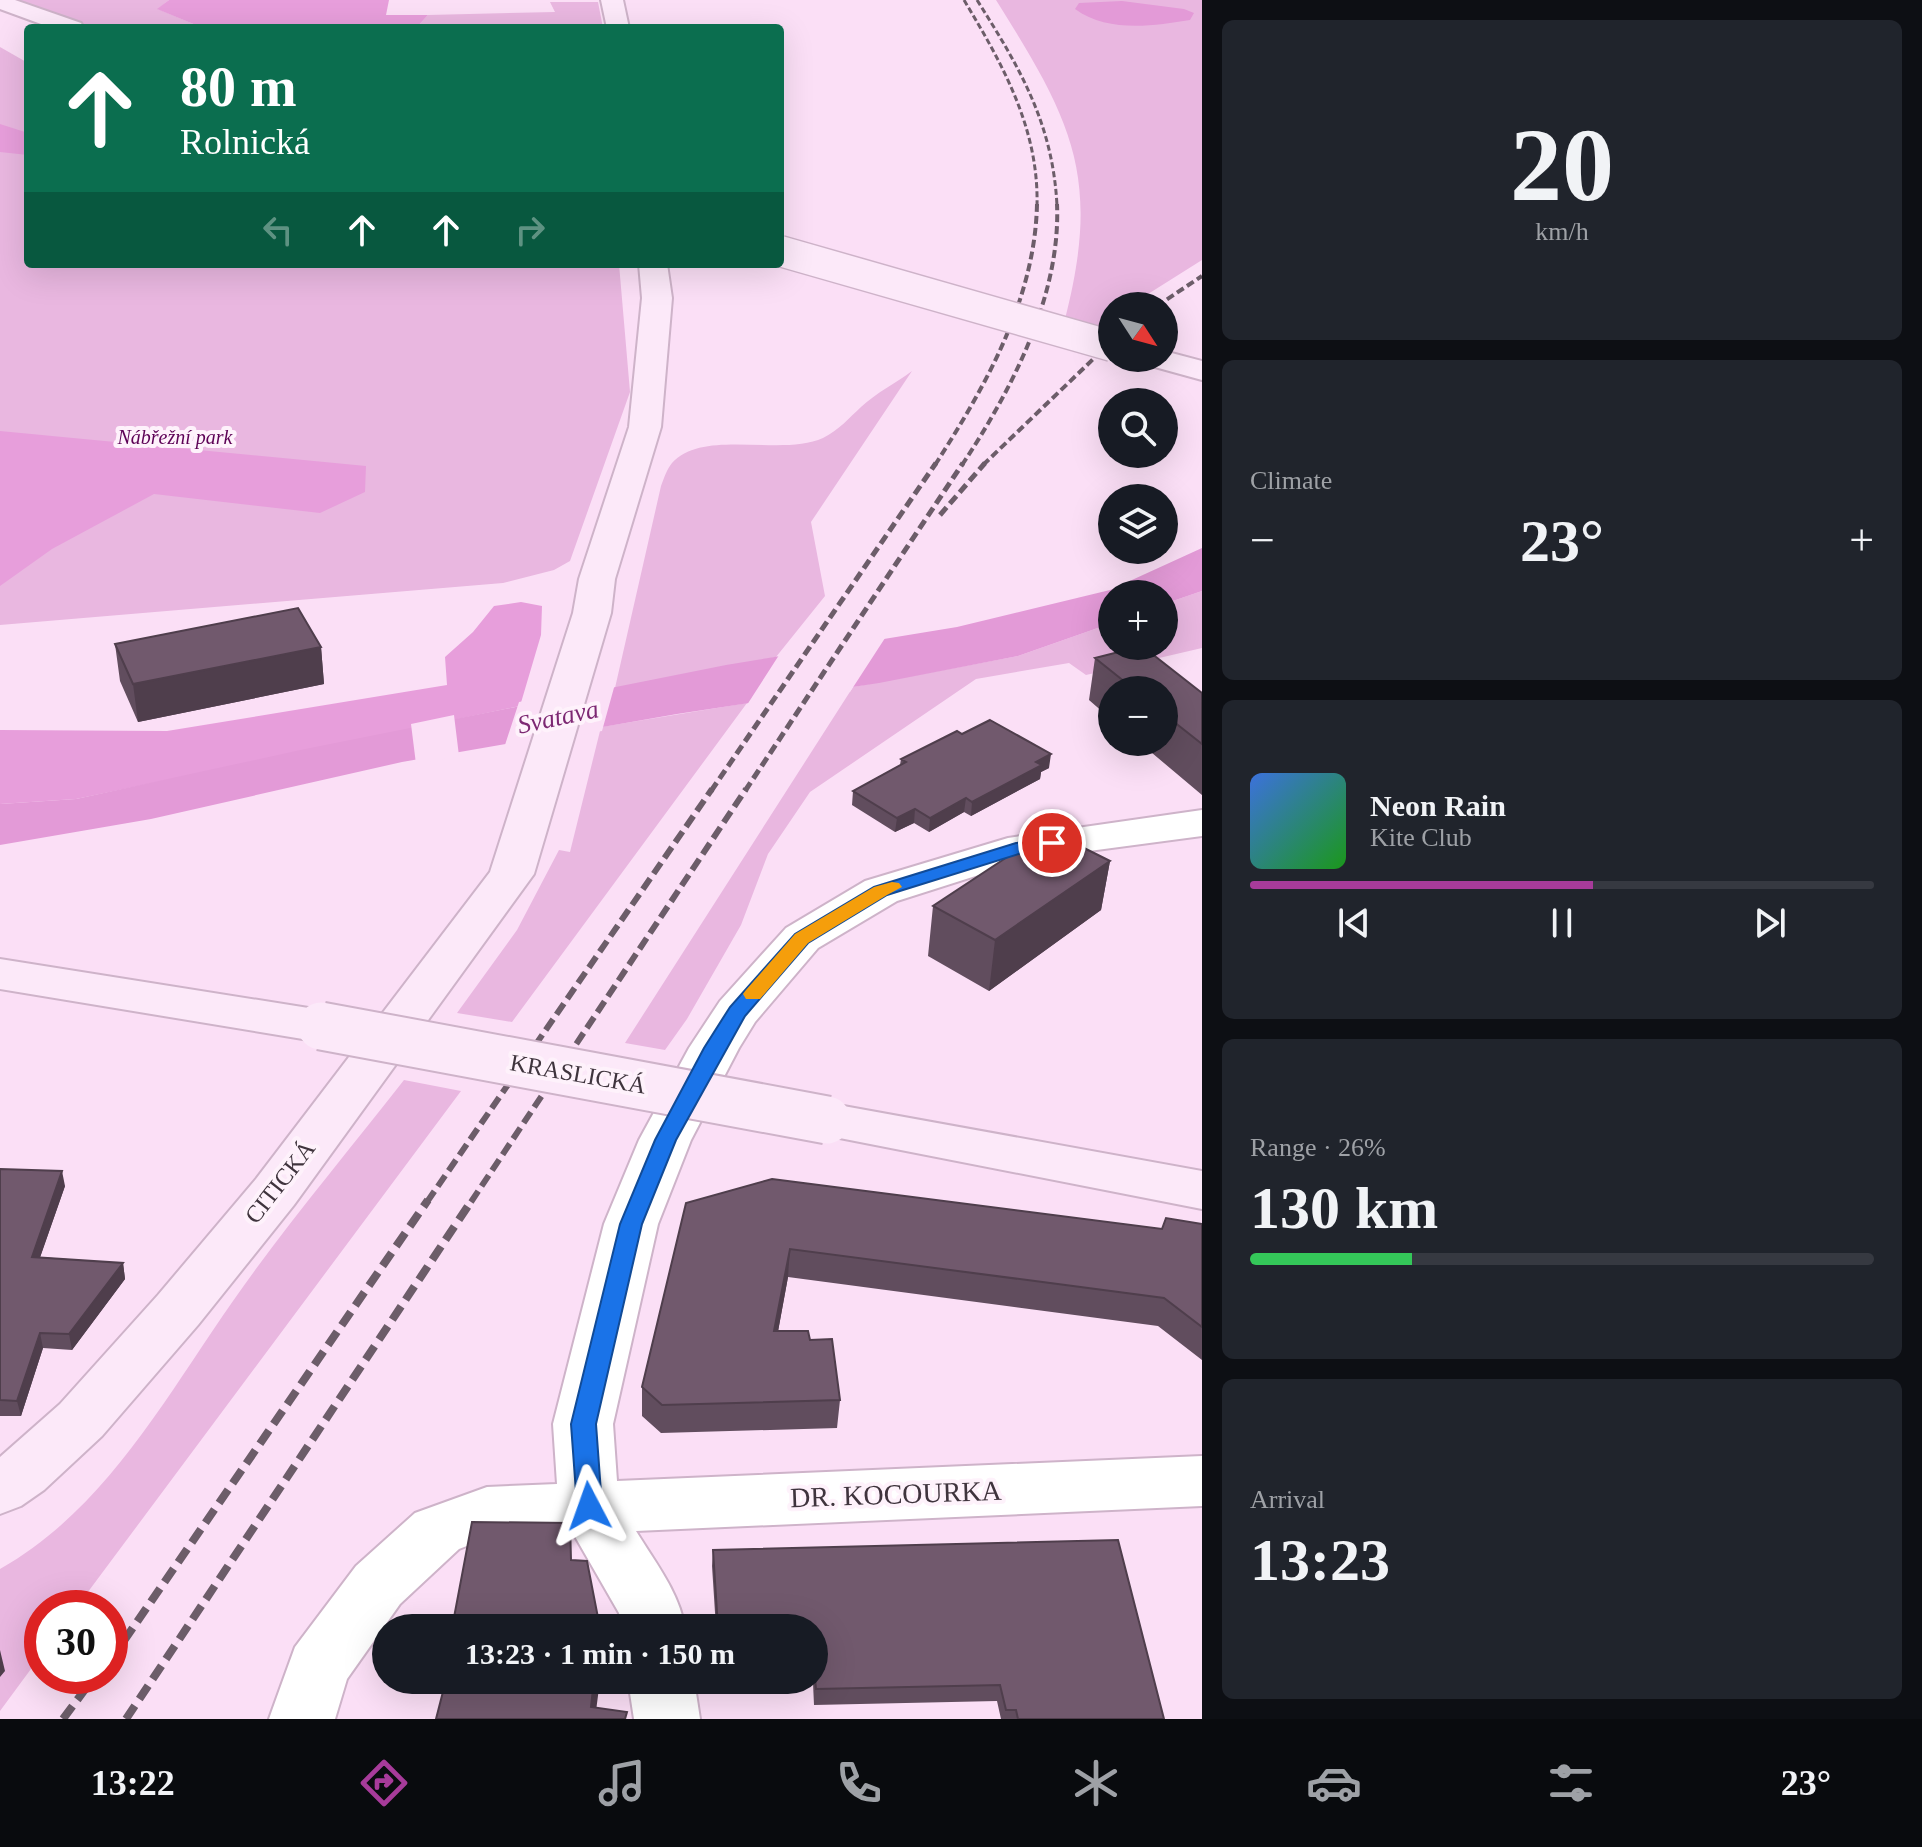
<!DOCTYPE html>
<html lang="en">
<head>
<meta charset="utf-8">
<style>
	body { margin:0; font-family:"Times New Roman",serif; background:#20242c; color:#f1f3f6; height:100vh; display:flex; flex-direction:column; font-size:30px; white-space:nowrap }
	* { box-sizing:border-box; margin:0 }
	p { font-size:26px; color:#9ea1a6 }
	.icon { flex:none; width:44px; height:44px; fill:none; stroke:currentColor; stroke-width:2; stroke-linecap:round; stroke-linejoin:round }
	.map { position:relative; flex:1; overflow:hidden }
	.sheet { display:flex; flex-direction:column; gap:20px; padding:20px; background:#0d0f14; width:720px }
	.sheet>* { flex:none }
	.hud { position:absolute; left:24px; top:24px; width:760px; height:244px; border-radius:8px; box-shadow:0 8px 32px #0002; background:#0b6e4f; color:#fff; overflow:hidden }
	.needle { width:52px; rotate:126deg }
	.controls { position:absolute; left:1098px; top:292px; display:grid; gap:16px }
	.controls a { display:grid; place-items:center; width:80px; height:80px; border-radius:50%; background:#171b24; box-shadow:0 8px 32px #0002; font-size:40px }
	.speed { position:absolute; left:24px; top:1590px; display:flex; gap:16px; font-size:40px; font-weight:700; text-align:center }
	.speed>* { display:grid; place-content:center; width:104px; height:104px; border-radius:50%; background:#171b24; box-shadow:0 8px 32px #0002; line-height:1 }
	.speed .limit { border:12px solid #d22; background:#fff; color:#111 }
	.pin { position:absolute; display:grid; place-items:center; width:68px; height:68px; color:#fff; margin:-34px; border:4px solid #fff; border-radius:50%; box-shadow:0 2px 8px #0007 }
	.me { position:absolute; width:88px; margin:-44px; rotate:356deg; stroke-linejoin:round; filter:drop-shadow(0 0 6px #0008) }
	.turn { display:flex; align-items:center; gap:28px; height:168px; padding:0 24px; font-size:36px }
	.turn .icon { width:104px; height:104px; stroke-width:2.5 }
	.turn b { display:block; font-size:56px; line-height:68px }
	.lanes { display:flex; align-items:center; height:76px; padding:0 24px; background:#0003; justify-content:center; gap:40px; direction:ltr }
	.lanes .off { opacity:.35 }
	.big { font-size:60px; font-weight:600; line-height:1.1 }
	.sheet .card { flex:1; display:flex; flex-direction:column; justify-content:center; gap:12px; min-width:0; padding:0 28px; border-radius:12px; background:#20242c }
	.sheet .dial { align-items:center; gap:0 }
	.dial b { font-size:104px; line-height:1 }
	.song { display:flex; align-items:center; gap:24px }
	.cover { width:96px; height:96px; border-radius:12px; background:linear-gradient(135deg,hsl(220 70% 55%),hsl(120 70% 35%)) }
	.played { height:8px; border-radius:4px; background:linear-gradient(90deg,#a73b9a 55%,#363941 55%) }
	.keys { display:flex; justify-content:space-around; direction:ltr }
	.heat { display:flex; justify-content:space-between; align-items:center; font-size:44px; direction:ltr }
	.charge { height:12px; border-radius:6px; background:linear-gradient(90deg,#34c759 26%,#363941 0) }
	.trip { position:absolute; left:372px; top:1614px; width:456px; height:80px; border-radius:40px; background:#171b24; box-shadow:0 8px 32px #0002; font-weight:600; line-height:80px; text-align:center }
	.dock { display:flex; height:128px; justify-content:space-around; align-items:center; background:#090b0e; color:#9ea1a6 }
	.dock .icon { width:56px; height:56px }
	.dock .active { color:#a73b9a }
	.dock b { font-size:36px; color:#f1f3f6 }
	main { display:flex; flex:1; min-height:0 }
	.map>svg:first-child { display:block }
	.green { fill:#e9b7e0 }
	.forest { fill:#e79edb }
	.water { fill:#e39ad7 }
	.pier { fill:#fbdff6 }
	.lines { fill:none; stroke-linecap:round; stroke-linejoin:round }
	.street-casing { stroke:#ceb3c9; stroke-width:4 }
	.secondary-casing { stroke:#ceb3c9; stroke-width:4 }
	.street { fill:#fff; fill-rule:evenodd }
	.secondary { fill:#fce9f9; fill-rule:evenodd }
	.rail-far4 { stroke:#6c5d69; stroke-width:3; stroke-dasharray:6 3; stroke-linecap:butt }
	.rail-far3 { stroke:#6c5d69; stroke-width:4; stroke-dasharray:8 4; stroke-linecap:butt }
	.rail-far2 { stroke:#6c5d69; stroke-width:5; stroke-dasharray:10 5; stroke-linecap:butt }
	.rail-far1 { stroke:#6c5d69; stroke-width:6; stroke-dasharray:13 6; stroke-linecap:butt }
	.rail { stroke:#6c5d69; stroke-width:8; stroke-dasharray:16 8; stroke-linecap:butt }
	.secondary-bridge-far1-casing { stroke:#ceb3c9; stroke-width:33; stroke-linecap:butt }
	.secondary-bridge-casing { stroke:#ceb3c9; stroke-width:51; stroke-linecap:butt }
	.secondary-bridge-far1 { stroke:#fce9f9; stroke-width:30 }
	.secondary-bridge { stroke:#fce9f9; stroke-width:47 }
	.wall { fill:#614d5e }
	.shaded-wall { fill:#4f3e4c }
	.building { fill:#71596d; stroke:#4f3e4c; stroke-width:2 }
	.route { fill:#1a73e8; stroke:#114b97; stroke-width:2 }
	.slow { fill:#f59e0b }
	.labels { text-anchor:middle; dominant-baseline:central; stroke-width:8; stroke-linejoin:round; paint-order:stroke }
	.far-park-label { font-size:20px; font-style:italic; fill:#5d0256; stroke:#fef2fb }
	.street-label { font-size:24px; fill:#3f343d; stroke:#fef2fb }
	.water-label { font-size:26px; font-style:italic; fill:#7d2873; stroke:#fef2fb }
	.near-street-label { font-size:28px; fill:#3f343d; stroke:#fef2fb }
</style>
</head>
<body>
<main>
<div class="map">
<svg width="1202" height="1719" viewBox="0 0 1202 1719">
	<rect width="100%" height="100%" fill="#fbdff6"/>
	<path class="green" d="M19 0H169L158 9 203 28H94Z
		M996 0H1202V260L1129 306H1112V318L1099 330 1065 319C1102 175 1071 120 996 0Z
		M550 2H598L603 28H416L428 15 555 12Z
		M0 47 28 63V264H619L630 392 570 561 554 570 503 583 0 625Z
		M912 371 811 522 825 596 776 657 615 688 661 486C664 478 667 469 672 463 703 428 782 457 823 438 839 430 849 418 861 407 876 393 896 383 912 371Z
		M1202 591V648L1086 675 1069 663 976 679 810 792 768 854 741 925 687 1019 665 1050 625 1043 853 687 1018 656 1112 623V646H1164V604Z
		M747 703 512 1022 457 1013 517 930 559 850 570 852 601 727Z
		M404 1080 461 1091 76 1608H42V1654L0 1711V1569C106 1509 165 1398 233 1301 286 1225 347 1153 404 1080Z"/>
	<path class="forest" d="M169 0H389L386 15H428L416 28H203L157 9Z
		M0 124 28 133V155L0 152Z
		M0 431 366 466 365 492 320 513 154 494 52 549 0 586Z
		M521 602 542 606 541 635 520 706 76 799 0 804V730L167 731 447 685 445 657 473 632 494 606Z"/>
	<path class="water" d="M1122 1 1184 9 1194 13 1190 20C1153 26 1108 33 1075 9L1079 3Z
		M1202 548V591L1164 604V594H1112V623L1018 656 879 683 677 714 402 762 151 819 0 845V804L76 799 305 749 726 665 957 627 1110 590Z"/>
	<path class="pier" d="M887 635 850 692 745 708 781 652Z
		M615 684 602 731 504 748 519 702Z
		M454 715 459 756 416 764 411 724Z"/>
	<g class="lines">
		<defs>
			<path id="street" d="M1202 810V836L1029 859 897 901 818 948 755 1022 739 1048 691 1140 658 1224 613 1424 617 1481 1202 1456V1506L636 1531C655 1562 679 1592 685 1628H621L619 1613 573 1533 490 1537 459 1549 400 1604 347 1679 335 1719H269L295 1647 356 1566 415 1513 487 1487 557 1484 553 1424 604 1224 639 1140 689 1048 720 1001 786 928 865 881 1008 838Z
				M628 1680H694L700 1719H634Z"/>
			<path id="secondary" d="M0 0H15L81 23 84 28H52L0 9Z
				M601 0H623L629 28H607Z
				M639 264H667L672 298 661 427 615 579 611 613 534 874 294 1205 198 1325 102 1436 44 1490 21 1506 0 1514V1457L60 1404 158 1295 256 1179 490 872 573 613 579 579 629 427 642 298Z
				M1164 351 1202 361V380L1144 364 1140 358H1164Z
				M0 959 321 1010 338 1015 345 1026 338 1037 321 1042 0 989Z
				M827 1103 1202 1171V1209L809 1132 802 1120 809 1108Z"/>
		</defs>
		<use href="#street" class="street-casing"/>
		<use href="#secondary" class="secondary-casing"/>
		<use href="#street" class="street"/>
		<use href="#secondary" class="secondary"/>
		<path class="rail-far4" d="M964 0C1003 65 1039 129 1037 206
			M977 0C1020 68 1053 124 1057 206"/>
		<path class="rail-far3" d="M1157 306 1202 276
			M935 465C985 387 1035 300 1037 204
			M962 465C1011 391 1061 296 1057 204
			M983 465 1112 341"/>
		<path class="rail-far2" d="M940 515 985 463
			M711 791 936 463
			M745 791 963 463"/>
		<path class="rail-far1" d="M427 1202 712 789
			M471 1202 746 789"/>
		<path class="rail" d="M110 1661 428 1200
			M63 1719 95 1676
			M126 1719 472 1200"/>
		<defs>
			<path id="secondary-bridge-far1" d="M780 251 1112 346"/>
			<path id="secondary-bridge" d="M321 1026 827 1120"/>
		</defs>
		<use href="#secondary-bridge-far1" class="secondary-bridge-far1-casing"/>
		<use href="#secondary-bridge" class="secondary-bridge-casing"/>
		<use href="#secondary-bridge-far1" class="secondary-bridge-far1"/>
		<use href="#secondary-bridge" class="secondary-bridge"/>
	</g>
	<path class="wall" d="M115 644 321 647 324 684 138 722 120 681Z
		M1095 658 1202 693V795L1139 742H1164V690H1112V720L1089 700Z
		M901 759 1049 768 1041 772 1040 779 971 816 964 812 929 832 914 823 895 832 852 805 853 791 900 765Z
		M1110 861 1101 910 989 991 928 956 933 906Z
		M0 1169 65 1186 40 1257 123 1263 125 1279 72 1350 43 1348 21 1416H0Z
		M686 1203 1162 1229 1202 1224V1360L1158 1326 788 1277 778 1331 810 1340 840 1400 837 1428 661 1433 642 1416V1387Z
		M713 1550 1164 1719H1001L997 1701 814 1705 813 1683 720 1685V1680H814V1628H716L712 1566Z"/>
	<path class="shaded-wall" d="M321 647 324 684 138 722 133 684Z
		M1051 754 1049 768 1041 772 1040 779 971 816 972 802 1036 762Z
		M966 798 964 812 929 832 930 818Z
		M915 809 914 823 895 832 897 818Z
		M1110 861 1101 910 989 991 995 940Z
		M62 1171 65 1186 35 1272 32 1257Z
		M790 1249 788 1277 773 1359 774 1331Z
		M123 1263 125 1279 72 1350 69 1334Z
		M40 1333 43 1348 21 1416 17 1401Z
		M0 1650 5 1671 0 1677Z
		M594 1680H600L595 1719 591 1707Z"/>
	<path class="building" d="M298 608 321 647 133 684 115 644Z
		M1142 646 1202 693V744L1164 714V690H1135L1095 658Z
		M990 720 1051 754 1036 762 1042 765 972 802 966 798 930 818 915 809 897 818 853 791 906 762 901 759 957 731 962 734Z
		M1048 830 1110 861 995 940 933 906Z
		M0 1169 62 1171 32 1257 123 1263 69 1334 40 1333 17 1401 0 1400Z
		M772 1179 1162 1229 1166 1218 1202 1224V1327L1164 1298 790 1249 774 1331H808L810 1340 832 1339 840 1400 662 1405 642 1387 686 1203Z
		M472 1522 570 1523 571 1560 587 1561 600 1628H452Z
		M1118 1540 1164 1719H1018L1016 1710H1006L1000 1685 816 1689 814 1668V1628H718L713 1550Z
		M446 1680H594L591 1707 627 1712 625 1719H436Z"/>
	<path class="route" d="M1052 838 1058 839 1061 843 1058 847 1025 852 887 895 808 943 745 1016 676 1140 642 1224 596 1424 602 1506 598 1514 589 1517 580 1514 577 1506 571 1424 620 1224 655 1140 704 1048 730 1007 795 934 874 887 1016 843Z"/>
	<path class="slow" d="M892 882 899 883 902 887 887 895 808 943 760 999H746L743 994 746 990 795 934 874 887Z"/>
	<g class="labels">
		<g class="far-park-label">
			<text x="175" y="437">Nábřežní park</text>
		</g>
		<g class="street-label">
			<text transform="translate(578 1074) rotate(10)">KRASLICKÁ</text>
			<text transform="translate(280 1182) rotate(-52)">CITICKÁ</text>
		</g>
		<g class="water-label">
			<text transform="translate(558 717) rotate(-12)">Svatava</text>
		</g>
		<g class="near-street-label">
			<text transform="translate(896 1494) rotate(-2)">DR. KOCOURKA</text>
		</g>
	</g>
</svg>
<div class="controls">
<a><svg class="needle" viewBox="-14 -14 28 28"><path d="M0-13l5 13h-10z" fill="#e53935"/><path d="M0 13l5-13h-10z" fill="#9ea1a6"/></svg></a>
<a><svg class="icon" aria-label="search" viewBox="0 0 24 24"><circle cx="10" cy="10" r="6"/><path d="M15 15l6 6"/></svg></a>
<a><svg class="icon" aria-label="layers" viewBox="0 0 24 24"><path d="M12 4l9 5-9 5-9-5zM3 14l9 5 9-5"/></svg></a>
<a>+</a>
<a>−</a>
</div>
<div class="speed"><div class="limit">30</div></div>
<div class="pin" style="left:1052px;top:843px;background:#d93025"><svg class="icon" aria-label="arrive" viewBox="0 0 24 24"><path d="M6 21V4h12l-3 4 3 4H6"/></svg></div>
<svg class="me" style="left:589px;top:1506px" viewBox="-20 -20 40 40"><path d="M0-17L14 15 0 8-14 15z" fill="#1a73e8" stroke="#fff" stroke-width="4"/></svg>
<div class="trip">13:23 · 1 min · 150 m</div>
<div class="hud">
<div class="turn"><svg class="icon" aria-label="ahead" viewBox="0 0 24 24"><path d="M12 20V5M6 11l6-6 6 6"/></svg><div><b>80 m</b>Rolnická</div></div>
<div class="lanes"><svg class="icon off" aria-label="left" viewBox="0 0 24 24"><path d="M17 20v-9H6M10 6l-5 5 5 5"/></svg><svg class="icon" aria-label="ahead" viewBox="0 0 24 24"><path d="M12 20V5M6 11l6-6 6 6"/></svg><svg class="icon" aria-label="ahead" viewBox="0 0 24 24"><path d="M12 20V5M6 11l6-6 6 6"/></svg><svg class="icon off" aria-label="right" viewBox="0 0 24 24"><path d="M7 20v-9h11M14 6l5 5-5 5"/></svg></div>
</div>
</div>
<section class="sheet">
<div class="card dial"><b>20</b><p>km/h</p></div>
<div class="card"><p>Climate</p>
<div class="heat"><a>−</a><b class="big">23°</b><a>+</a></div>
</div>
<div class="card">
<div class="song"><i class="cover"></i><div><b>Neon Rain</b><p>Kite Club</p></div></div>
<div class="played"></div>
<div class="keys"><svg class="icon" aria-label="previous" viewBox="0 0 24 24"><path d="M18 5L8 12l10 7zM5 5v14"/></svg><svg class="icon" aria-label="pause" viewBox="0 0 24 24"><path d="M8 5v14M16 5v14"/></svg><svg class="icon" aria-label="next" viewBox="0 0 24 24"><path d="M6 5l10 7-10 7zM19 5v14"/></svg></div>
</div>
<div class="card"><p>Range · 26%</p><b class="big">130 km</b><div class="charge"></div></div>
<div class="card"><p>Arrival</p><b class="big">13:23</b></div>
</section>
</main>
<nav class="dock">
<b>13:22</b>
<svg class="icon active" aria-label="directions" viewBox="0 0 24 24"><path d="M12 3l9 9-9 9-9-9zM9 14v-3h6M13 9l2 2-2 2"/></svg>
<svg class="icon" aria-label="music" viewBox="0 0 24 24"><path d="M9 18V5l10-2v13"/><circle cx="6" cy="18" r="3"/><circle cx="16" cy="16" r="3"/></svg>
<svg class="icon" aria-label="phone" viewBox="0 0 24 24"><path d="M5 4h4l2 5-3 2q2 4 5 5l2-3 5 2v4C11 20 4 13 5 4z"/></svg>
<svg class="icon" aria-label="climate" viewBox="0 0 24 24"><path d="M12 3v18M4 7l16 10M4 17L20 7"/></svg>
<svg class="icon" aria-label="car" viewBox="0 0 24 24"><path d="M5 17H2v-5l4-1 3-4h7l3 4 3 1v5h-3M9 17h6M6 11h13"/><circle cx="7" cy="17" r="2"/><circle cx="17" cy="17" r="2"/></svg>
<svg class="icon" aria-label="filters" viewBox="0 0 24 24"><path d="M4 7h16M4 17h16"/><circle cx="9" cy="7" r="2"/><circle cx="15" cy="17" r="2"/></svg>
<b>23°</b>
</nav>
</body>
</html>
